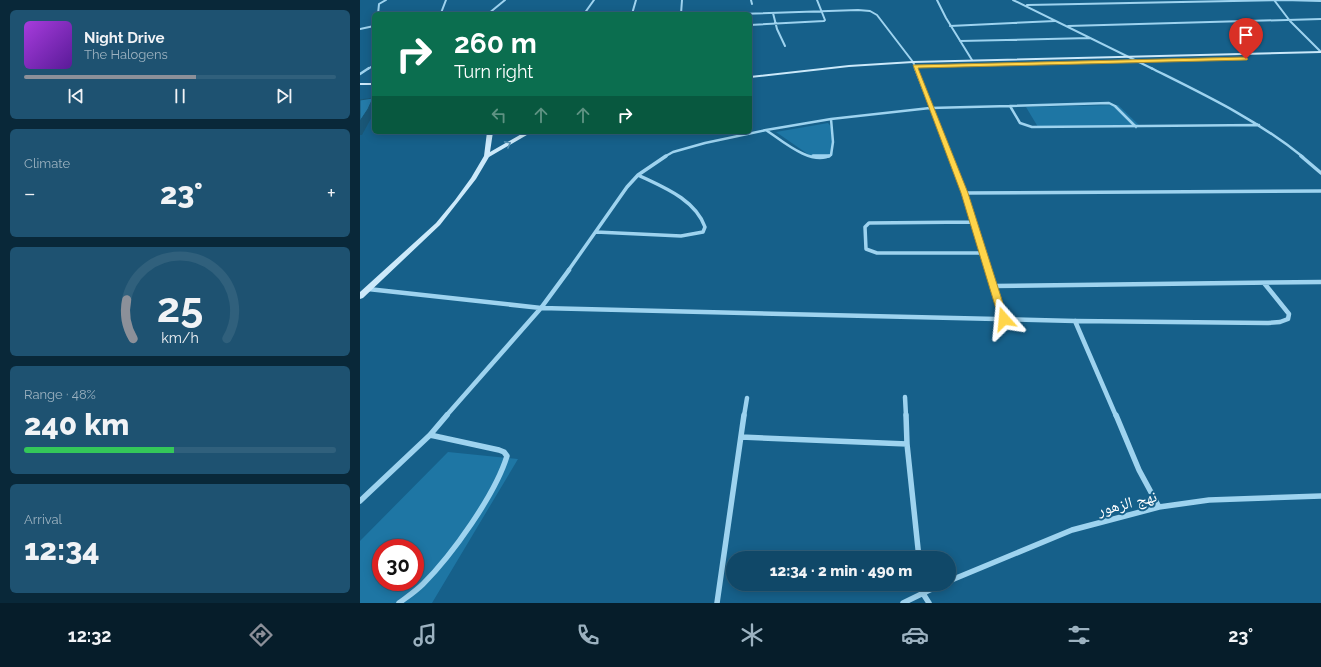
<!DOCTYPE html>
<html lang="en">
<head>
<meta charset="utf-8">
<style>
	body { margin:0; font-family:Raleway,"Noto Naskh Arabic",sans-serif; background:#1e5271; color:#f1f3f6; height:100vh; display:flex; flex-direction:column; font-size:15px; white-space:nowrap }
	* { box-sizing:border-box; margin:0 }
	p { font-size:13px; color:#9cb2c0 }
	.icon { flex:none; width:22px; height:22px; fill:none; stroke:currentColor; stroke-width:2; stroke-linecap:round; stroke-linejoin:round }
	.map { position:relative; flex:1; overflow:hidden }
	.drawer { display:flex; flex-direction:column; gap:10px; padding:10px; background:#092839; width:360px }
	.drawer>* { flex:none }
	.hud { position:absolute; left:12px; top:12px; width:380px; height:122px; border-radius:6px; box-shadow:0 2px 10px #0003,0 0 0 1px #30607c; background:#0b6e4f; color:#fff; overflow:hidden }
	.speed { position:absolute; left:12px; top:539px; display:flex; gap:8px; font-size:20px; font-weight:700; text-align:center }
	.speed>* { display:grid; place-content:center; width:52px; height:52px; border-radius:50%; background:#104868; box-shadow:0 2px 10px #0003,0 0 0 1px #30607c; line-height:1 }
	.speed .limit { border:6px solid #d22; background:#fff; color:#111 }
	.pin { position:absolute; display:grid; place-items:center; width:34px; height:34px; color:#fff; margin:-41px -17px; border-radius:50% 50% 50% 0; rotate:-45deg; box-shadow:0 0 4px #0007 }
	.pin .icon { rotate:45deg }
	.me { position:absolute; width:44px; margin:-22px; rotate:342deg; stroke-linejoin:round; filter:drop-shadow(0 0 3px #0008) }
	.turn { display:flex; align-items:center; gap:14px; height:84px; padding:0 16px; font-size:18px }
	.turn .icon { width:52px; height:52px; stroke-width:2.5 }
	.turn b { display:block; font-size:28px; line-height:34px }
	.lanes { display:flex; align-items:center; height:38px; padding:0 16px; background:#0003; justify-content:center; gap:20px; direction:ltr }
	.lanes .off { opacity:.35 }
	.big { font-size:30px; font-weight:800; line-height:1.1 }
	.drawer .tile { flex:1; display:flex; flex-direction:column; justify-content:center; gap:6px; min-width:0; padding:0 14px; border-radius:6px; background:#1e5271 }
	.drawer .dial { align-items:center; gap:0 }
	.dial svg { height:104px; overflow:visible; fill:none; stroke:#30607c; stroke-width:7; stroke-linecap:round; text-anchor:middle }
	.dial text { fill:#f1f3f6; stroke:none }
	.song { display:flex; align-items:center; gap:12px }
	.cover { width:48px; height:48px; border-radius:6px; background:linear-gradient(135deg,hsl(280 70% 55%),hsl(270 70% 35%)) }
	.played { height:4px; border-radius:2px; background:linear-gradient(90deg,#8c9099 55%,#30607c 55%) }
	.keys { display:flex; justify-content:space-around; direction:ltr }
	.heat { display:flex; justify-content:space-between; align-items:center; font-size:22px; direction:ltr }
	.charge { height:6px; border-radius:3px; background:linear-gradient(90deg,#34c759 48%,#30607c 0) }
	.trip { position:absolute; left:366px; top:551px; width:230px; height:40px; border-radius:20px; background:#104868; box-shadow:0 2px 10px #0003,0 0 0 1px #30607c; font-weight:800; line-height:40px; text-align:center }
	.dock { display:flex; height:64px; justify-content:space-around; align-items:center; background:#061d2a; color:#9cb2c0 }
	.dock .icon { width:28px; height:28px }
	.dock .current { color:#8c9099 }
	.dock b { font-size:18px; color:#f1f3f6 }
	main { display:flex; flex:1; min-height:0 }
	.map>svg:first-child { display:block }
	.green { fill:#1e76a4; fill-rule:evenodd }
	.lines { fill:none; stroke-linecap:round; stroke-linejoin:round }
	.street-far4 { stroke:#9ed3ef; stroke-width:2 }
	.street-far3 { stroke:#9ed3ef; stroke-width:2.5 }
	.street-far2 { stroke:#9ed3ef; stroke-width:3.5 }
	.street-far1 { stroke:#9ed3ef; stroke-width:4.5 }
	.street { stroke:#9ed3ef; stroke-width:5.5 }
	.secondary { fill:#cce9fa; fill-rule:evenodd }
	.shaded-wall { fill:#195676 }
	.building { fill:#247ba9; stroke:#195676 }
	.oneway { stroke:#5690b1 }
	.route { fill:#ffd54a; stroke:#a68a30 }
	.labels { text-anchor:middle; dominant-baseline:central; stroke-width:4; stroke-linejoin:round; paint-order:stroke }
	.near-street-label { font-size:16px; fill:#fff; stroke:#16608a }
</style>
</head>
<body>
<main>
<section class="drawer">
<div class="tile">
<div class="song"><i class="cover"></i><div><b>Night Drive</b><p>The Halogens</p></div></div>
<div class="played"></div>
<div class="keys"><svg class="icon" aria-label="previous" viewBox="0 0 24 24"><path d="M18 5L8 12l10 7zM5 5v14"/></svg><svg class="icon" aria-label="pause" viewBox="0 0 24 24"><path d="M8 5v14M16 5v14"/></svg><svg class="icon" aria-label="next" viewBox="0 0 24 24"><path d="M6 5l10 7-10 7zM19 5v14"/></svg></div>
</div>
<div class="tile"><p>Climate</p>
<div class="heat"><a>−</a><b class="big">23°</b><a>+</a></div>
</div>
<div class="tile dial"><svg viewBox="0 0 100 80">
<path d="M14 69A42 42 0 1 1 86 69"/>
<path d="M14 69A42 42 0 0 1 9 39" stroke="#8c9099"/>
<text x="50" y="56" font-size="32" font-weight="700">25</text>
<text x="50" y="72" font-size="11">km/h</text>
</svg></div>
<div class="tile"><p>Range · 48%</p><b class="big">240 km</b><div class="charge"></div></div>
<div class="tile"><p>Arrival</p><b class="big">12:34</b></div>
</section>
<div class="map">
<svg width="961" height="603" viewBox="0 0 961 603">
	<rect width="100%" height="100%" fill="#16608a"/>
	<path class="green" d="M758 105 781 127H678L666 107Z
		M468 123 472 128 473 155 452 157 416 132Z
		M88 452 158 459 72 603H0V541ZM21 548H55V582H21Z"/>
	<g class="lines">
		<path class="street-far4" d="M391 0 392 4
			M577 0 586 18 612 60
			M653 0 793 69
			M914 0 930 21 961 52
			M667 5 923 0 961 1
			M81 13 86 0
			M413 13 417 29 425 46
			M18 14 19 4 26 0
			M74 14 130 12
			M128 14 145 0
			M224 14 234 0
			M272 14 276 0
			M321 14 322 0
			M378 14 498 10 510 11 517 15 553 62 556 69
			M390 25 464 21 465 20 457 0
			M590 26 695 21
			M708 26 961 19
			M0 29 14 26
			M600 41 730 38
			M8 69 14 65"/>
		<path class="street-far3" d="M555 68 590 157
			M791 68C845 95 896 119 943 157
			M0 74 9 68
			M650 106 749 103 755 106 776 127
			M406 130C421 140 452 167 471 155L473 142 471 119
			M304 157 313 152 345 143 406 130 471 119 570 108 650 106 660 123 672 127 899 125"/>
		<path class="street-far2" d="M453 156H469
			M590 156 604 193 629 271
			M941 156 961 173
			M604 193 961 191
			M613 222 509 223 505 227 506 249 517 253H623
			M236 232 321 236 343 232 345 227C335 199 303 187 278 175
			M208 271 267 187 278 175 306 156"/>
		<path class="street-far1" d="M628 270 644 319
			M633 286 961 282
			M8 289 181 308 715 321 908 323 920 322 928 319 929 314 904 283
			M715 321 756 416
			M545 397 546 416
			M86 416 181 308 209 270
			M384 416 387 398"/>
		<path class="street" d="M546 415 547 444
			M756 415 779 470 799 507
			M381 437 547 444 559 558
			M0 501 70 435 87 415
			M589 581 712 530 799 507 849 500 961 496
			M562 584V592L569 603
			M39 603C47 597 56 591 63 584 92 555 135 495 147 456L144 452 139 450 70 435
			M357 603 384 415
			M543 603 582 584"/>
		<path class="secondary" d="M961 51V53L553 63 489 67 390 78V76L489 65 553 61Z
			M0 83H14V85H0Z
			M127 132H133L130 152 165 132H172L129 157 116 179 80 225 3 298 0 299V292L76 223 95 200 111 178 124 156Z"/>
	</g>
	<path class="shaded-wall" d="M13 98 14 100V113L2 135H0V121Z"/>
	<path class="building" d="M13 98 8 109 0 121V100Z"/>
	<defs><path id="oneway-chevron" d="M-2-3.5L2.5 0L-2 3.5" fill="none" stroke-width="1.6" stroke-linecap="round" stroke-linejoin="round"/></defs>
	<use class="oneway" href="#oneway-chevron" transform="translate(148 144) rotate(-29)"/>
	<path class="route" d="M886 57 888 59 887 60 558 68 608 193 648 319 647 322H640L601 193 553 65Z"/>
	<g class="labels">
		<g class="near-street-label">
			<text transform="translate(767 503) rotate(-14)">نهج الزهور</text>
		</g>
	</g>
</svg>
<div class="speed"><div class="limit">30</div></div>
<div class="pin" style="left:886px;top:59px;background:#d93025"><svg class="icon" aria-label="arrive" viewBox="0 0 24 24"><path d="M6 21V4h12l-3 4 3 4H6"/></svg></div>
<svg class="me" style="left:644px;top:319px" viewBox="-20 -20 40 40"><path d="M0-17L14 15 0 8-14 15z" fill="#ffd54a" stroke="#fff" stroke-width="4"/></svg>
<div class="trip">12:34 · 2 min · 490 m</div>
<div class="hud">
<div class="turn"><svg class="icon" aria-label="right" viewBox="0 0 24 24"><path d="M7 20v-9h11M14 6l5 5-5 5"/></svg><div><b>260 m</b>Turn right</div></div>
<div class="lanes"><svg class="icon off" aria-label="left" viewBox="0 0 24 24"><path d="M17 20v-9H6M10 6l-5 5 5 5"/></svg><svg class="icon off" aria-label="ahead" viewBox="0 0 24 24"><path d="M12 20V5M6 11l6-6 6 6"/></svg><svg class="icon off" aria-label="ahead" viewBox="0 0 24 24"><path d="M12 20V5M6 11l6-6 6 6"/></svg><svg class="icon" aria-label="right" viewBox="0 0 24 24"><path d="M7 20v-9h11M14 6l5 5-5 5"/></svg></div>
</div>
</div>
</main>
<nav class="dock">
<b>12:32</b>
<svg class="icon current" aria-label="directions" viewBox="0 0 24 24"><path d="M12 3l9 9-9 9-9-9zM9 14v-3h6M13 9l2 2-2 2"/></svg>
<svg class="icon" aria-label="music" viewBox="0 0 24 24"><path d="M9 18V5l10-2v13"/><circle cx="6" cy="18" r="3"/><circle cx="16" cy="16" r="3"/></svg>
<svg class="icon" aria-label="phone" viewBox="0 0 24 24"><path d="M5 4h4l2 5-3 2q2 4 5 5l2-3 5 2v4C11 20 4 13 5 4z"/></svg>
<svg class="icon" aria-label="climate" viewBox="0 0 24 24"><path d="M12 3v18M4 7l16 10M4 17L20 7"/></svg>
<svg class="icon" aria-label="car" viewBox="0 0 24 24"><path d="M5 17H2v-5l4-1 3-4h7l3 4 3 1v5h-3M9 17h6M6 11h13"/><circle cx="7" cy="17" r="2"/><circle cx="17" cy="17" r="2"/></svg>
<svg class="icon" aria-label="filters" viewBox="0 0 24 24"><path d="M4 7h16M4 17h16"/><circle cx="9" cy="7" r="2"/><circle cx="15" cy="17" r="2"/></svg>
<b>23°</b>
</nav>
</body>
</html>
